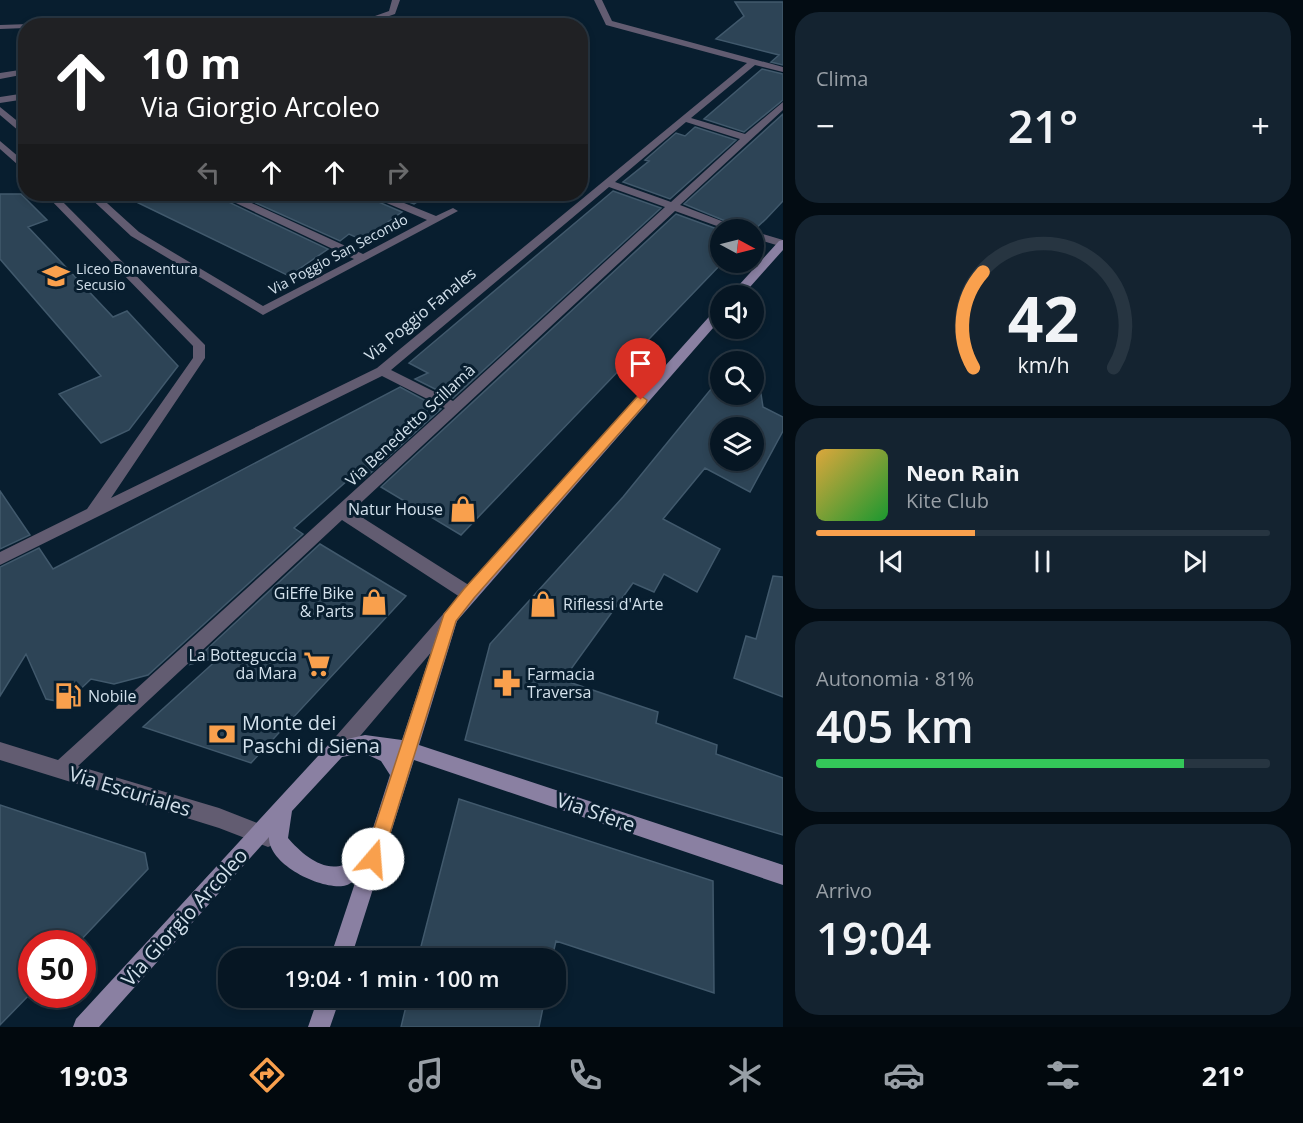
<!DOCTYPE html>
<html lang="it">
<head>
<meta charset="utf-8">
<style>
	body { margin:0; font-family:"Open Sans",sans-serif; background:#142330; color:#f1f3f6; height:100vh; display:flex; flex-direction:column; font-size:22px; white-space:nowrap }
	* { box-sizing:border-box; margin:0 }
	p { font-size:20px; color:#989fa6 }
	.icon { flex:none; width:33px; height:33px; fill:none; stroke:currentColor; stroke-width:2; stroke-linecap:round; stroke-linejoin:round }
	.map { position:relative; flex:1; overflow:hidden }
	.panel { display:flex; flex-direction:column; gap:12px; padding:12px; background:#030c13; width:520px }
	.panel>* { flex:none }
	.banner { position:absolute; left:18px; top:18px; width:570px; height:183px; border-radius:24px; box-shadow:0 3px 9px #0003,0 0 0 2px #273541; background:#202124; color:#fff; overflow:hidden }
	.needle { width:39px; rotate:97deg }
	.controls { position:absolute; left:710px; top:219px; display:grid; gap:12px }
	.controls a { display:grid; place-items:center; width:54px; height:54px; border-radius:50%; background:#061623; box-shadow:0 3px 9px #0003,0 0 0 2px #273541; font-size:30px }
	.speed { position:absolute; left:18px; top:930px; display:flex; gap:12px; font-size:30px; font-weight:700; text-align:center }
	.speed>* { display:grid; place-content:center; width:78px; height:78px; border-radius:50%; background:#061623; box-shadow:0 3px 9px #0003,0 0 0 2px #273541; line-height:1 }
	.speed .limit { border:9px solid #d22; background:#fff; color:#111 }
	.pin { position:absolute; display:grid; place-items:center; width:51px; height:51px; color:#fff; margin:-62px -26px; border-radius:50% 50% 50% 0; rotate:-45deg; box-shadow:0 0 6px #0007 }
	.pin .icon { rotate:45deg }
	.me { position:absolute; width:66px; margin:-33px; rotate:18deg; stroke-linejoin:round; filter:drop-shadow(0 0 4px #0008) }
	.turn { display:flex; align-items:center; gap:21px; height:126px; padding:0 24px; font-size:27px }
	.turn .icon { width:78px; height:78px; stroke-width:2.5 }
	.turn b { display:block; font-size:42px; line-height:51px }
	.lanes { display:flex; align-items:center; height:57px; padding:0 24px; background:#0003; justify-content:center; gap:30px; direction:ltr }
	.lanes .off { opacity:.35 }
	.big { font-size:45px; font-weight:600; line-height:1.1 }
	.panel .widget { flex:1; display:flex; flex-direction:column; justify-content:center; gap:9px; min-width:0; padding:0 21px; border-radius:24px; background:#142330 }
	.panel .dial { align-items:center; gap:0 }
	.dial svg { height:156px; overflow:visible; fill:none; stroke:#273541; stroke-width:7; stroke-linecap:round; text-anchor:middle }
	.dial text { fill:#f1f3f6; stroke:none }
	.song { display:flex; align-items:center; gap:18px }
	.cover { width:72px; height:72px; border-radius:9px; background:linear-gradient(135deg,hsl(40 70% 55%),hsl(130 70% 35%)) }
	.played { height:6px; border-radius:3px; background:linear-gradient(90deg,#f9a04d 35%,#273541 35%) }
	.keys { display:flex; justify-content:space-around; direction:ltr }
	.heat { display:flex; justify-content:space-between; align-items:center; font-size:33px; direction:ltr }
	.charge { height:9px; border-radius:4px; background:linear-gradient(90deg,#34c759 81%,#273541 0) }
	.trip { position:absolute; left:218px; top:948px; width:348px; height:60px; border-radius:24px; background:#061623; box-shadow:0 3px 9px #0003,0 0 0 2px #273541; font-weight:600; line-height:60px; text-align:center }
	.tab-bar { display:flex; height:96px; justify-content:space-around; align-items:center; background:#02090e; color:#989fa6 }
	.tab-bar .icon { width:42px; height:42px }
	.tab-bar .selected { color:#f9a04d }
	.tab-bar b { font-size:27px; color:#f1f3f6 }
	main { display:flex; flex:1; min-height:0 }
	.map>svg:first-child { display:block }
	.building { fill:#2d4456; stroke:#41596c; stroke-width:1.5; fill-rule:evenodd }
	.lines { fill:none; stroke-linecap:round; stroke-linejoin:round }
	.lane { fill:#625c71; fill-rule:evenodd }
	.street { fill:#625c71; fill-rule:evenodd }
	.secondary { fill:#8a80a2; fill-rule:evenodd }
	.route { fill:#f9a04d; stroke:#a26832; stroke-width:1.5 }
	.labels { text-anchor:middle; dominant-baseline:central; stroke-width:6; stroke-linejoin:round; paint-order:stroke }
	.far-street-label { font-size:14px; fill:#d3e1ec; stroke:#081e2f }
	.far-poi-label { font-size:14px; fill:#d3e1ec; stroke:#081e2f; text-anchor:start }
	.street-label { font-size:16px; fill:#d3e1ec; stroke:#081e2f }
	.poi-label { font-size:16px; fill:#d3e1ec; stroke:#081e2f; text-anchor:end }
	.near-poi-label { font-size:20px; fill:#d3e1ec; stroke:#081e2f; text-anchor:start }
	.near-street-label { font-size:20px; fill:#d3e1ec; stroke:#081e2f }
</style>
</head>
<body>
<main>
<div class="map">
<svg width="783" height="1027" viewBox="0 0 783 1027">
	<rect width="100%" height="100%" fill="#081e2f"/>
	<path class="building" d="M735 2H783V65L771 62 779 55 716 39 744 16Z
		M762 69 783 74V100L744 132 704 119Z
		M783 114V201L766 219 755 229 747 230 684 204Z
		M695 127 736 140 670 199 623 182 649 161 645 160 676 133 685 136Z
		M613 191 661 208 453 398 415 379 428 373 409 363Z
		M0 194H21L47 220 28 227 113 317 127 311 178 366 129 430 101 443 59 394 101 376 0 259Z
		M120 194H218L220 198 328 249 289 276Z
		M236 194H367L369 198 402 212 362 240 349 234 340 241Z
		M387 194H430L414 204Z
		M676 214 720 230V262H723L461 535 381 487Z
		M720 378V394H753V390L761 394 763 407 783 417V431L750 492 705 468 663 519 720 549 697 592 664 574 654 592 633 583 563 680 658 712 656 723 717 745 716 754 783 778V835L465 740 490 644 623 497ZM720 428H753V460H720Z
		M400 387 441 409 365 478 357 472 294 528 303 534 148 675 114 684 91 679 70 699 56 701 46 699 26 654 0 696V567L39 548 53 569Z
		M0 491 30 535 0 549Z
		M320 544 406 596 251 763 143 727 220 657 191 664Z
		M773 576 783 577V697L734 678 746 636 756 639Z
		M459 799 713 881 714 993 556 941 552 958H418Z
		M0 805 145 853 148 869 77 944H32V992L0 1025Z
		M408 998H545L539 1027H401Z"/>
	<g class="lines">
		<path class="lane" d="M29 24 26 26V28L0 29V25Z
			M26 69V74L0 79V73Z"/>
		<path class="street" d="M392 0H400L395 14 360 26H347L389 11Z
			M594 0H602L612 21 783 67V72L755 65 691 118 745 134 783 102V110L680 205 745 230H728L675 211 352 511 475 589 477 594 475 599 469 601 463 599 342 520 78 766 219 808 275 830 278 837 275 844 268 847 219 828 0 760V742L58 760 445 408 382 376 0 565V552L87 509 193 358V346L45 194H55L205 345V358L111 498 377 368 747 63 606 25ZM686 122 740 139 671 202 615 182ZM609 187 665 207 453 401 391 370Z
			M26 93V99L0 103V97Z
			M0 107 26 128V137L0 115Z
			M0 141 26 163V172L0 149Z
			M86 194H97L139 232 263 306 354 259 221 196 220 194H232L363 254 427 220 370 196 369 194H382L436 216 453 208 458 211 263 315 131 236Z
			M753 231 783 240V247L753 238Z
			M450 611 456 613 458 618 456 623 344 755 337 758 330 755 328 749 330 743 444 613Z"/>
		<path class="secondary" d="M783 240V250L742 296H729L779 241Z
			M720 308V320L457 621 419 745 783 865V885L414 760 351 958H330L356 880C352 882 347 886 343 886 319 889 268 864 269 837L99 1027H73L76 1019 330 743 365 735 402 740 444 613 716 309ZM364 753 381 761 390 775 365 853C358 856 351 862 343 865 322 872 301 853 288 838L292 811 342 757Z
			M318 998H340L330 1027H308Z"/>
	</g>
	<path class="route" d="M641 396 647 400 646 403 474 598 456 621 382 859 379 866 373 868 366 866 364 859 444 614 464 589 637 397Z"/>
	<defs>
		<symbol id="school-bare" viewBox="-9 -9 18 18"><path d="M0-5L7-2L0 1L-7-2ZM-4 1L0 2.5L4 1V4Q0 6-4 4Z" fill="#f9a04d" stroke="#081e2f" stroke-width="2.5" paint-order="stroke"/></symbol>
		<symbol id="shop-bare" viewBox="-9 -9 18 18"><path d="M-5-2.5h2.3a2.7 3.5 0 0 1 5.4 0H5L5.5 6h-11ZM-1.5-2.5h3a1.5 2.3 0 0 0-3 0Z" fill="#f9a04d" stroke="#081e2f" stroke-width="2.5" paint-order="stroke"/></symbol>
		<symbol id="supermarket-bare" viewBox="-9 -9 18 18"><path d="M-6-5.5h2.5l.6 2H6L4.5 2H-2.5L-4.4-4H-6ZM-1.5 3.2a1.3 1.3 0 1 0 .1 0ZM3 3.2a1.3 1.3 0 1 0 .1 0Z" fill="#f9a04d" stroke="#081e2f" stroke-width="2.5" paint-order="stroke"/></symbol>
		<symbol id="pharmacy-bare" viewBox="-9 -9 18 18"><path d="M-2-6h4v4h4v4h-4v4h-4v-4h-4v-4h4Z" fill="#f9a04d" stroke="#081e2f" stroke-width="2.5" paint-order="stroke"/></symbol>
		<symbol id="fuel-bare" viewBox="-9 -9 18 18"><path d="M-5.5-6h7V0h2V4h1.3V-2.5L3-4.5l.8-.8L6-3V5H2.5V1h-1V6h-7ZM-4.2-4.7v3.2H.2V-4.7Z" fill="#f9a04d" stroke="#081e2f" stroke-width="2.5" paint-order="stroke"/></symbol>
		<symbol id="bank-bare" viewBox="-9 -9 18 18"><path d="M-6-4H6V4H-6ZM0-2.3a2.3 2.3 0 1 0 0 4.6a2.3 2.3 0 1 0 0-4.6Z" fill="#f9a04d" stroke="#081e2f" stroke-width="2.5" paint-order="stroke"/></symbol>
	</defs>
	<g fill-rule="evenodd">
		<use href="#school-bare" x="37" y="257" width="38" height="38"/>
		<use href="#shop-bare" x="444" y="490" width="38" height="38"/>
		<use href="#shop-bare" x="355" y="583" width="38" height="38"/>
		<use href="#shop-bare" x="524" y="585" width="38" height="38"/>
		<use href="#supermarket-bare" x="298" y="645" width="38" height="38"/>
		<use href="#pharmacy-bare" x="488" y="664" width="38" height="38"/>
		<use href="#fuel-bare" x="49" y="677" width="38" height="38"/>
		<use href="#bank-bare" x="203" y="715" width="38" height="38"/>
	</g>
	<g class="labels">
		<g class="far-street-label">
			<text transform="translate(338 254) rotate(-28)">Via Poggio San Secondo</text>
		</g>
		<g class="far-poi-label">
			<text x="76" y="268">Liceo Bonaventura<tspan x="76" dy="16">Secusio</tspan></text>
		</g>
		<g class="street-label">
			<text transform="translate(420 314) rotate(-39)">Via Poggio Fanales</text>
			<text transform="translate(410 425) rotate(-43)">Via Benedetto Scillamà</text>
		</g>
		<g class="poi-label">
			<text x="443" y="509">Natur House</text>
			<text x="354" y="593">GiEffe Bike<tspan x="354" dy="18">&amp; Parts</tspan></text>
			<text x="563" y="604" text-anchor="start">Riflessi d'Arte</text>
			<text x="297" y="655">La Botteguccia<tspan x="297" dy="18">da Mara</tspan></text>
			<text x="527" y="674" text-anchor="start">Farmacia<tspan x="527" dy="18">Traversa</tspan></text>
			<text x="88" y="696" text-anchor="start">Nobile</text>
		</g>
		<g class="near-poi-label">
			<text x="242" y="722">Monte dei<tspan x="242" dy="23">Paschi di Siena</tspan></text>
		</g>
		<g class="near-street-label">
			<text transform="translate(130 791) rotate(17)">Via Escuriales</text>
			<text transform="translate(596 812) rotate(19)">Via Sfere</text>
			<text transform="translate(184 917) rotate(-48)">Via Giorgio Arcoleo</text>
		</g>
	</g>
</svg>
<div class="controls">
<a><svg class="needle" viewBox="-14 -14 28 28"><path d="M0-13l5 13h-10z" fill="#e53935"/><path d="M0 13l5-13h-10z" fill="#989fa6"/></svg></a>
<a><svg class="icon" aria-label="sound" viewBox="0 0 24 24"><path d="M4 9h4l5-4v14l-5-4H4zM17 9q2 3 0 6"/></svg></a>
<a><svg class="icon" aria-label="search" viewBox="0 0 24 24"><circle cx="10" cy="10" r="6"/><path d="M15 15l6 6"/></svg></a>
<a><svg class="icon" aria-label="layers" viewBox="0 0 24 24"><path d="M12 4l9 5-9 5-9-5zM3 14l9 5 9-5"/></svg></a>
</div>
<div class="speed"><div class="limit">50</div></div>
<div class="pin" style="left:641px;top:400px;background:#d93025"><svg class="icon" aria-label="arrive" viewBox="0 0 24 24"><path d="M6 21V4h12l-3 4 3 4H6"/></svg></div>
<svg class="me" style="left:373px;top:859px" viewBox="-20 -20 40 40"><circle r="19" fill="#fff"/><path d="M0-13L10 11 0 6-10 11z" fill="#f9a04d"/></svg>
<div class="trip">19:04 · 1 min · 100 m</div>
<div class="banner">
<div class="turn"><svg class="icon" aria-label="ahead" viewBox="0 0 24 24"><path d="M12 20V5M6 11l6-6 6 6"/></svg><div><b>10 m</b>Via Giorgio Arcoleo</div></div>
<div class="lanes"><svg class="icon off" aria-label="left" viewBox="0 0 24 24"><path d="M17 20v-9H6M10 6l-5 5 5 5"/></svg><svg class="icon" aria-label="ahead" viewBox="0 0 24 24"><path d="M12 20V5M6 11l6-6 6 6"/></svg><svg class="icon" aria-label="ahead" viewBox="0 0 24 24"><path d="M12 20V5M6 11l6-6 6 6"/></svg><svg class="icon off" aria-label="right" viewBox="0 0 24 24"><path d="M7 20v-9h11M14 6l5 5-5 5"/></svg></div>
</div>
</div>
<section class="panel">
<div class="widget"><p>Clima</p>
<div class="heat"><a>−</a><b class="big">21°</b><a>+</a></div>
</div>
<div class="widget dial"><svg viewBox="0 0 100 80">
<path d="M14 69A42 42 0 1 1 86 69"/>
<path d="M14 69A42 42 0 0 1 19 20" stroke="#f9a04d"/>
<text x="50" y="56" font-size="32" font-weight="700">42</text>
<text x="50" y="72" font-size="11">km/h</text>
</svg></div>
<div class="widget">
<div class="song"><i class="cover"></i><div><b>Neon Rain</b><p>Kite Club</p></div></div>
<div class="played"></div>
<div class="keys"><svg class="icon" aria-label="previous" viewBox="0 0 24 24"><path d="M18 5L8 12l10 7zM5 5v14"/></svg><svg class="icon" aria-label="pause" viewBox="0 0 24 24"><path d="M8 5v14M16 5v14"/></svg><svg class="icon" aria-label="next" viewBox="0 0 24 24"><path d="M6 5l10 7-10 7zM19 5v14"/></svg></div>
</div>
<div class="widget"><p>Autonomia · 81%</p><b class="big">405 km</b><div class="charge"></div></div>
<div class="widget"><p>Arrivo</p><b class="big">19:04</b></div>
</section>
</main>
<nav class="tab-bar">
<b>19:03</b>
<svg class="icon selected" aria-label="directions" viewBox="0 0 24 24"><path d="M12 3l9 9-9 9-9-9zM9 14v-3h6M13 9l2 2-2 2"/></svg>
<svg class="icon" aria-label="music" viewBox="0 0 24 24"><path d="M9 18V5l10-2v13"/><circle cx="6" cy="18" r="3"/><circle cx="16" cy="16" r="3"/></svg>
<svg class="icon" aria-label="phone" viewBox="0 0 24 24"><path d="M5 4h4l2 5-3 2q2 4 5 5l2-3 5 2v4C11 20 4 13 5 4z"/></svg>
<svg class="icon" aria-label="climate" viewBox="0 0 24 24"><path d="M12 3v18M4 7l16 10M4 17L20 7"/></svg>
<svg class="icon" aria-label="car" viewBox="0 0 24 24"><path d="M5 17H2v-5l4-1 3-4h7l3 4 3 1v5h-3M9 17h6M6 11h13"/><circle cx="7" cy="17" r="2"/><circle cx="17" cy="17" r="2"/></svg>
<svg class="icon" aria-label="filters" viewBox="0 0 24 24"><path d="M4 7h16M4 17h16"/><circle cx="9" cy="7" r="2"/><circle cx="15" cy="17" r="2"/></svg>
<b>21°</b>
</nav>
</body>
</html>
